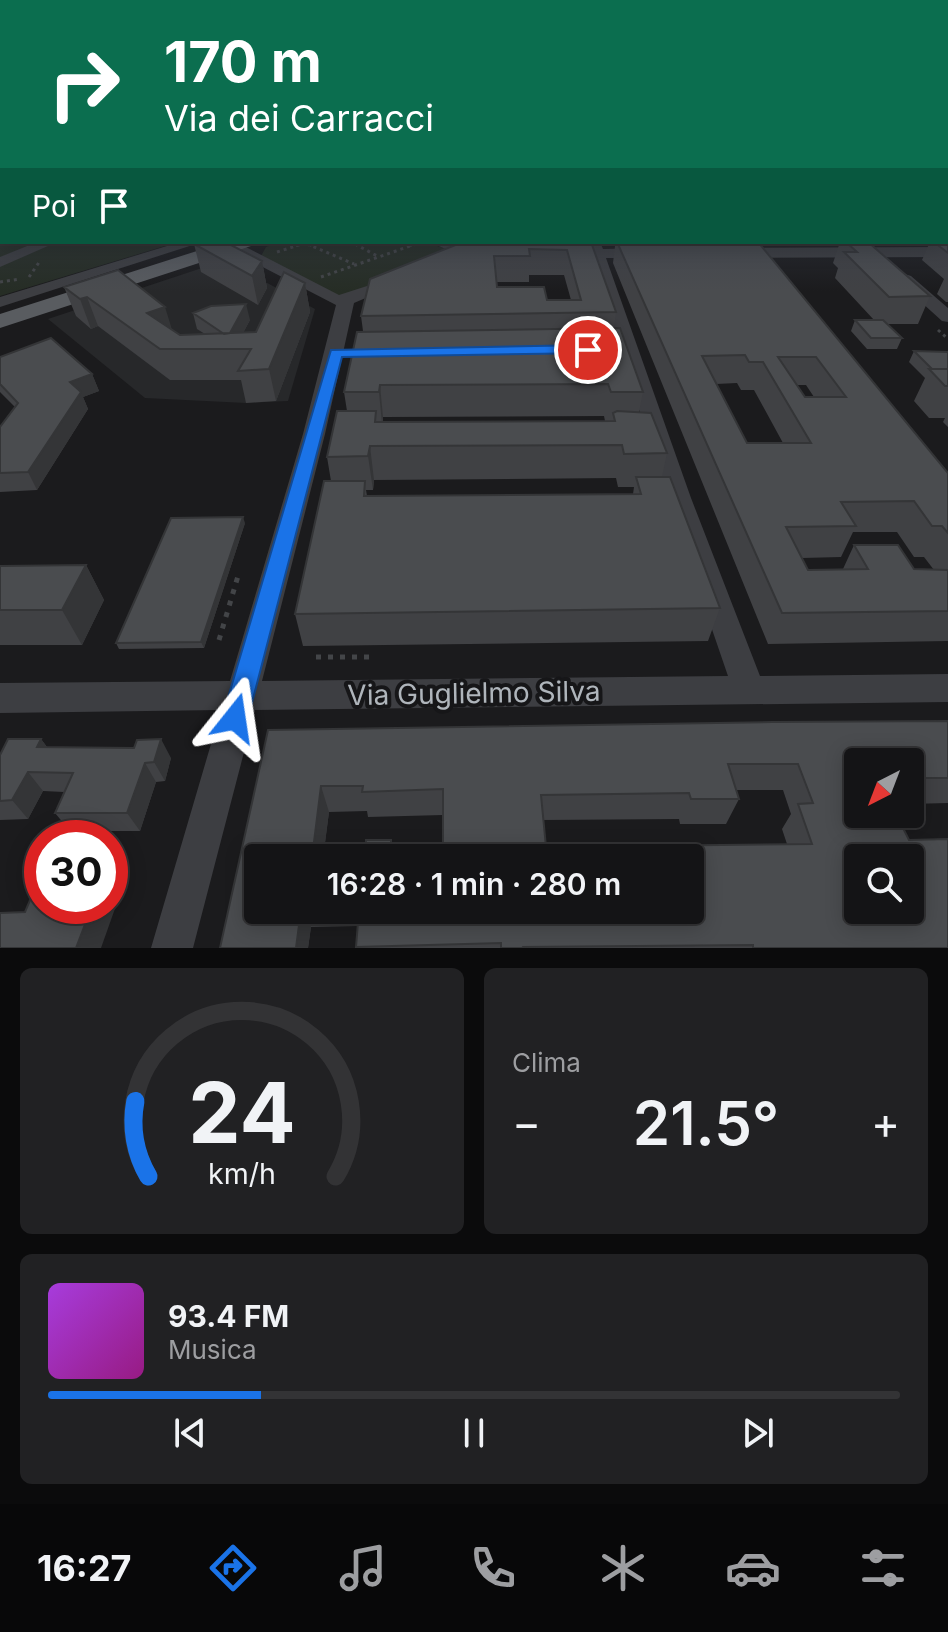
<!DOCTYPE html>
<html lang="it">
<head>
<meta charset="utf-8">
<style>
	body { margin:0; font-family:Inter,sans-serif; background:#212123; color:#f1f3f6; height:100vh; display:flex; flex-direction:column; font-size:30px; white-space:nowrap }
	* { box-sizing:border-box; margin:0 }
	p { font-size:26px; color:#9d9ea1 }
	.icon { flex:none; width:44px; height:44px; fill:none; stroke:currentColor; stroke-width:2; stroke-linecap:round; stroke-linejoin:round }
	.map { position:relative; height:948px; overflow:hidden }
	.sheet { display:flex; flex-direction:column; gap:20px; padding:20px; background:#0b0b0c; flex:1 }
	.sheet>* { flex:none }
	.banner { position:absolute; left:0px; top:0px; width:948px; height:244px; box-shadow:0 4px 20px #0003,0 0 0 2px #333335; background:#0b6e4f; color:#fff; overflow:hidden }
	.needle { width:52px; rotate:222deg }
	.fabs { position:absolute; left:844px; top:748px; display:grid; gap:16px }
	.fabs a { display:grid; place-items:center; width:80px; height:80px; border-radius:8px; background:#141416; box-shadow:0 4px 20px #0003,0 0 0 2px #333335; font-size:40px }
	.speed { position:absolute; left:24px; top:820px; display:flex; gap:16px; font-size:40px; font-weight:700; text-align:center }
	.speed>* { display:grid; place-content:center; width:104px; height:104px; border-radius:50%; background:#141416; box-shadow:0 4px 20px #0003,0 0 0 2px #333335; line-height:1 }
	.speed .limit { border:12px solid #d22; background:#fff; color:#111 }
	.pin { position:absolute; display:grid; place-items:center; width:68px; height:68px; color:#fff; margin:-34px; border:4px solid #fff; border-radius:50%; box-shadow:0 2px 8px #0007 }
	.me { position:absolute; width:88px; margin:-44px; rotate:15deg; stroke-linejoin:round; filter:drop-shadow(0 0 6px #0008) }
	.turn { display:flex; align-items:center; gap:28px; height:168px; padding:0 32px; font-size:36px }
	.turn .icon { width:104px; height:104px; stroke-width:2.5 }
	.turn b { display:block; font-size:56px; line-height:68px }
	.then { display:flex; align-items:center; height:76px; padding:0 32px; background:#0003; gap:16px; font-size:30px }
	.big { font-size:60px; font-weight:600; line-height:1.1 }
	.sheet .widget { flex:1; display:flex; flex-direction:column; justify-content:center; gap:12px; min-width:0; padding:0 28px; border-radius:12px; background:#212123 }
	.sheet .dial { align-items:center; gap:0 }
	.dial svg { height:208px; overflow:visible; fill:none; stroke:#333335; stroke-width:7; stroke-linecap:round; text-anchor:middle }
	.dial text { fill:#f1f3f6; stroke:none }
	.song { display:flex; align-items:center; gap:24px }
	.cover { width:96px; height:96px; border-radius:12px; background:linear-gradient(135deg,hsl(280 70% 55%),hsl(310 70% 35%)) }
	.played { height:8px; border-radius:4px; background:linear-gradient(90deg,#1a73e8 25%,#333335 25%) }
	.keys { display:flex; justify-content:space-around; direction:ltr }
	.heat { display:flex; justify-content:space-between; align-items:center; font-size:44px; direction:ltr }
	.sheet .tiles { flex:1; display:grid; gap:20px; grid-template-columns:1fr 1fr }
	.widget:last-child { grid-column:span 2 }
	.trip { position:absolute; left:244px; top:844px; width:460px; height:80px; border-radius:8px; background:#141416; box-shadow:0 4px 20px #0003,0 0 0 2px #333335; font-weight:600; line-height:80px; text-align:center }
	.tabs { display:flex; height:128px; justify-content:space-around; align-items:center; background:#080809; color:#9d9ea1 }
	.tabs .icon { width:56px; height:56px }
	.tabs .on { color:#1a73e8 }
	.tabs b { font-size:36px; color:#f1f3f6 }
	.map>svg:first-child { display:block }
	.built { fill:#27282a }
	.green { fill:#262d25 }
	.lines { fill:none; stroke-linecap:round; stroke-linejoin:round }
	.path-far2 { stroke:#434548; stroke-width:2; stroke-dasharray:2 3; stroke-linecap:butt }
	.path-far1 { stroke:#434548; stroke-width:3; stroke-dasharray:3 4; stroke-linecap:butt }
	.path { stroke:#434548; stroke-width:5; stroke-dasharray:5 7; stroke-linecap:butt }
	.minor { fill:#3d3e42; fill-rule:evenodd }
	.major { fill:#595c60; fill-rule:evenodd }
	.wall { fill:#404144; fill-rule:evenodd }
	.shaded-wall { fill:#343537 }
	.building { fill:#4a4c4f; stroke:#343537; stroke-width:2; fill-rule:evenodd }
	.route { fill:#1a73e8; stroke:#114b97; stroke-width:2 }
	.labels { text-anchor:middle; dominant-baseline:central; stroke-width:8; stroke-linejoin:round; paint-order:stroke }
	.near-street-label { font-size:28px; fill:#afb5bb; stroke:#161618 }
</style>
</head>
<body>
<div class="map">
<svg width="948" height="948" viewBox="0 0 948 948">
	<rect width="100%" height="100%" fill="#1b1b1d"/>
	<path class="built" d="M208 266H236L315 309 288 401 246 403 145 398 48 319Z"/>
	<path class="green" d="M0 189 2 242H178L0 296Z
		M278 242H426L446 249 449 256 339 297 261 256 266 247Z"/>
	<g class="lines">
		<path class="path-far2" d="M351 242 358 246
			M305 243 312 246
			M296 246 308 242
			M410 246 421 242"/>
		<path class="path-far1" d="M307 244 354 264
			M355 244 379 257
			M277 252 302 244
			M29 277 40 261
			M321 277 416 244
			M0 282 20 279
			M938 330 948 339"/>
		<path class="path" d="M219 640 238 576
			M316 657H376"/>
		<path class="minor" d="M37 242H57L0 267V257Z
			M180 242H202L0 307V297Z
			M430 242H450L476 254 473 257H463Z
			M586 242H600L603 249 646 248 654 253 646 258H606L691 498 760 676 948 674V702L255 710 193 948H151L221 710 0 713V683L230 681 303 434 336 305 232 251V245H242L339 295 395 277 403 282 354 303 325 434 262 681 728 676 667 498 591 258 562 259 554 254 562 249H588Z
			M948 247V257L734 258 726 253 734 248Z
			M905 274 911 276 948 308V322L942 321 899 282V276Z"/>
		<path class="major" d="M225 242H253L251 246 0 328V314Z"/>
	</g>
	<path class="wall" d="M946 158H948V302H946L937 294 944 279 922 260 929 244 895 242H946Z
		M463 242H591L616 312 614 328 643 392 639 412 667 453 662 477 720 608 708 641 303 646 295 614 331 481 327 457 347 411 344 392 363 331 361 316ZM529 275H564L571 300H547L497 287V282H529ZM604 416 605 421 383 422V417ZM616 478 618 487H634L633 494 367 496 366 490H373L374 480Z
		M612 242H758L948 473V641L768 644 613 263 615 246H614ZM737 383 741 390H754L783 443H747L716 384ZM797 385H806L814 397H805ZM853 532H897L914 557H924L934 570 914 569 854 545 843 569 808 570 802 558 841 557Z
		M767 242H836V243L769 244Z
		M840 242H868L930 296 918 324H888L902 338 897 349H867L851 331 855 320H874L835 278 838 268 833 263Z
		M194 244 262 261 267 288 258 305 201 272Z
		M305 283 310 312 276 401 246 403 241 380H170L98 326 91 329 76 316 64 287 173 330 180 335 205 334 197 329 193 313 250 320 243 333 256 332Z
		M914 351 948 352V427L943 422 945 418H929L914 401 925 378 909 362Z
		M0 357 92 374 99 391 83 397 88 409 37 490 0 492V427L15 407 0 392Z
		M245 523 204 648 119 649 116 643Z
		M86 565 104 600 82 645H0V566Z
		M948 721V803L910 804V762H858V814H896L909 840 948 839V948H356L358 926 311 927 308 948H220L268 730 772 722ZM736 790H783L791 814 782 829 787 844 546 847 543 820 679 819 680 824H726L739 799ZM367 811 368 817 443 815V851L393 852 391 840H366L365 858H690V910H258V858H323L329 812ZM858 858H910V910H858Z
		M41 739 47 747 171 758 165 781 156 782 140 831H70L55 813 64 792 43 791 28 819 0 820V755Z"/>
	<path class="shaded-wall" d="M2 171V188L0 189V172Z
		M262 261 267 288 258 305 252 276Z
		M305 283 310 312 276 401 269 369Z
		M87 297 98 326 91 329 80 299Z
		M246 304 250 320 234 349 228 336Z
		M165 307 174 336 147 313Z
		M92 374 99 391 83 397 88 409 37 490 28 472 70 382Z
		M380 385 383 417 382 424 379 392Z
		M370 446 374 480 373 490 368 456Z
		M243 517 245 523 204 648 201 642Z
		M86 565 104 600 82 645 62 610Z
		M41 739 55 758 37 747Z
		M161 739 171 758 165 781 154 762Z
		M145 763 156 782 140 831 127 813Z
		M28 772 43 791 28 819 12 800Z
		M321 786 329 812 323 858H312Z
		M110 869 123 886 101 948H76L92 906H110Z
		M301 910H305L311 927 308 948H296Z"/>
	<path class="building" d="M0 158H2V171L0 172Z
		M946 158H948V224H946Z
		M946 239H948V253L934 242H946Z
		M463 242H591L616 312 361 316 370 279ZM529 249 567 250 581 300H547L544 287H497L494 256H530Z
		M617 242H758L948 473V533L942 526H932L914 501 841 502 856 526 786 527 808 570 868 569 854 545H898L914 569 948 570V611L782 613ZM745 355 749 362H763L811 443H747L702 356ZM778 357H816L846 397H805Z
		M846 242H868L930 296 889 297 844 252H857Z
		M194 244H229L262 261 252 276Z
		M118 270 165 307 147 313 180 335 256 332 284 272 305 283 269 369 238 371 251 349H160L87 297 80 299 64 287Z
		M246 304 230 333 224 334 193 313 211 306Z
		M855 320H883L902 338H871Z
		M620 328 643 392H611L608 384 380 385 379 392H344L357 332Z
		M51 338 92 374 70 382 81 392 28 472 0 473V427L18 403 0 384V357Z
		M914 351 948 352V369H932Z
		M929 369H948V386H945Z
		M337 411H376L375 422 615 421 613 413 617 411 651 413 667 453 624 454 622 445 370 446 368 456 327 457Z
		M636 477H670L720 608 295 614 324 481H365L364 496 641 494Z
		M243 517 201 642 116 643 171 518Z
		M86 565 62 610H0V566Z
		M948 721V778H910V762H858V814H896L909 840 948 839V948H753V945L524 947 525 948H501V943L356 947 359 910H690V858H365L366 840H391V852L443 851V789L362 792 363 786H321L312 858H258V910H301L296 948H220L268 730 772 722ZM728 764H798L813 803 798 804 812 844 546 847 541 795 689 793 691 799H739ZM858 858H910V910H858Z
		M8 739H41L37 747 134 748 137 740 161 739 154 762 145 763 127 813H55L73 773 28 772 12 800 0 801V755Z
		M42 872V906H92L76 948H0V913L25 912Z"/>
	<linearGradient id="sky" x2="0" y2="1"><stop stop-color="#0f0f10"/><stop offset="0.54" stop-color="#393f4c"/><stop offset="1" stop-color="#393f4c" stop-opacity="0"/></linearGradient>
	<rect width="948" height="291" fill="url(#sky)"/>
	<path class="route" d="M588 345 593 347V353L342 357 248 718 244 726 235 729 226 726 222 718 331 350Z"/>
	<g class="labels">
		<g class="near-street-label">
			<text transform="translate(474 693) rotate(-1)">Via Guglielmo Silva</text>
		</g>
	</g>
</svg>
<div class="fabs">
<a><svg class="needle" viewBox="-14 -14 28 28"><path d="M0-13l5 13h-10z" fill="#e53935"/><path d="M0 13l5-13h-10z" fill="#9d9ea1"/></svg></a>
<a><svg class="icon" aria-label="search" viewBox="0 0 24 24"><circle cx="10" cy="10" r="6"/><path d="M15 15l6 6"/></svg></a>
</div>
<div class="speed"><div class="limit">30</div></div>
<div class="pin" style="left:588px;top:350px;background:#d93025"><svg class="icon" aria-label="arrive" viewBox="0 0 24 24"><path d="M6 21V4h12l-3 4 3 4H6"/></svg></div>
<svg class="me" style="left:235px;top:718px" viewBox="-20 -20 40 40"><path d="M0-17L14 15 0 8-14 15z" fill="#1a73e8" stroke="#fff" stroke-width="4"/></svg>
<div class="trip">16:28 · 1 min · 280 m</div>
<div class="banner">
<div class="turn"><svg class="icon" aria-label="right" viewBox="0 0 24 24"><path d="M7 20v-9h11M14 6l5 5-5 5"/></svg><div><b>170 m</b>Via dei Carracci</div></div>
<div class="then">Poi<svg class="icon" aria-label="arrive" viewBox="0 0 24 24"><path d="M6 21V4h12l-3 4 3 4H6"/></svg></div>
</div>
</div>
<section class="sheet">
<div class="tiles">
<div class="widget dial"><svg viewBox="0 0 100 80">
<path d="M14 69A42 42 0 1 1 86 69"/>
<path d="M14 69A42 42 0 0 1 9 40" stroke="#1a73e8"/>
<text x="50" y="56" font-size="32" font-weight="700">24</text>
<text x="50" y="72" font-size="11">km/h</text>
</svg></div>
<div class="widget"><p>Clima</p>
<div class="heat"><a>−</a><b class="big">21.5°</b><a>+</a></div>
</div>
<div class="widget">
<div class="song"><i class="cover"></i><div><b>93.4 FM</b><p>Musica</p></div></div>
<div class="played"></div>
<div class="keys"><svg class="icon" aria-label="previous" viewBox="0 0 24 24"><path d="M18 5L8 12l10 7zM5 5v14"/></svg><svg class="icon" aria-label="pause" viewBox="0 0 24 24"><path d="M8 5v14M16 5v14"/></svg><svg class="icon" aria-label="next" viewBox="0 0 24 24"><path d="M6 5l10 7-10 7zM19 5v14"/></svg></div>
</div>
</div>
</section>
<nav class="tabs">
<b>16:27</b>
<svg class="icon on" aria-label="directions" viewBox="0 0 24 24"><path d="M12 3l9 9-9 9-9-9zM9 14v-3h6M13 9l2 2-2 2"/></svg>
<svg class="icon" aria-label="music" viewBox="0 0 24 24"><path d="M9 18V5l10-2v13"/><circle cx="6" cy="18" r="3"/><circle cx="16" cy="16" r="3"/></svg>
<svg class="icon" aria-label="phone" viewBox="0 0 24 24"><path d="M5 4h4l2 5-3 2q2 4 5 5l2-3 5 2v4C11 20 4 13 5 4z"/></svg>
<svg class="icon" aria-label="climate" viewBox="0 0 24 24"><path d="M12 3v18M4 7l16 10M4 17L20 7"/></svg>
<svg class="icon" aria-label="car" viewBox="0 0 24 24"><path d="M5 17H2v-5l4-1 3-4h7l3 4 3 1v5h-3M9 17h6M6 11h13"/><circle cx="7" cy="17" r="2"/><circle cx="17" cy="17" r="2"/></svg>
<svg class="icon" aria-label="filters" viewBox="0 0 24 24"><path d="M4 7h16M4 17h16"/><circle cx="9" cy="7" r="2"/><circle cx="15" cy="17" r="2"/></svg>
</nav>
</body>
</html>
